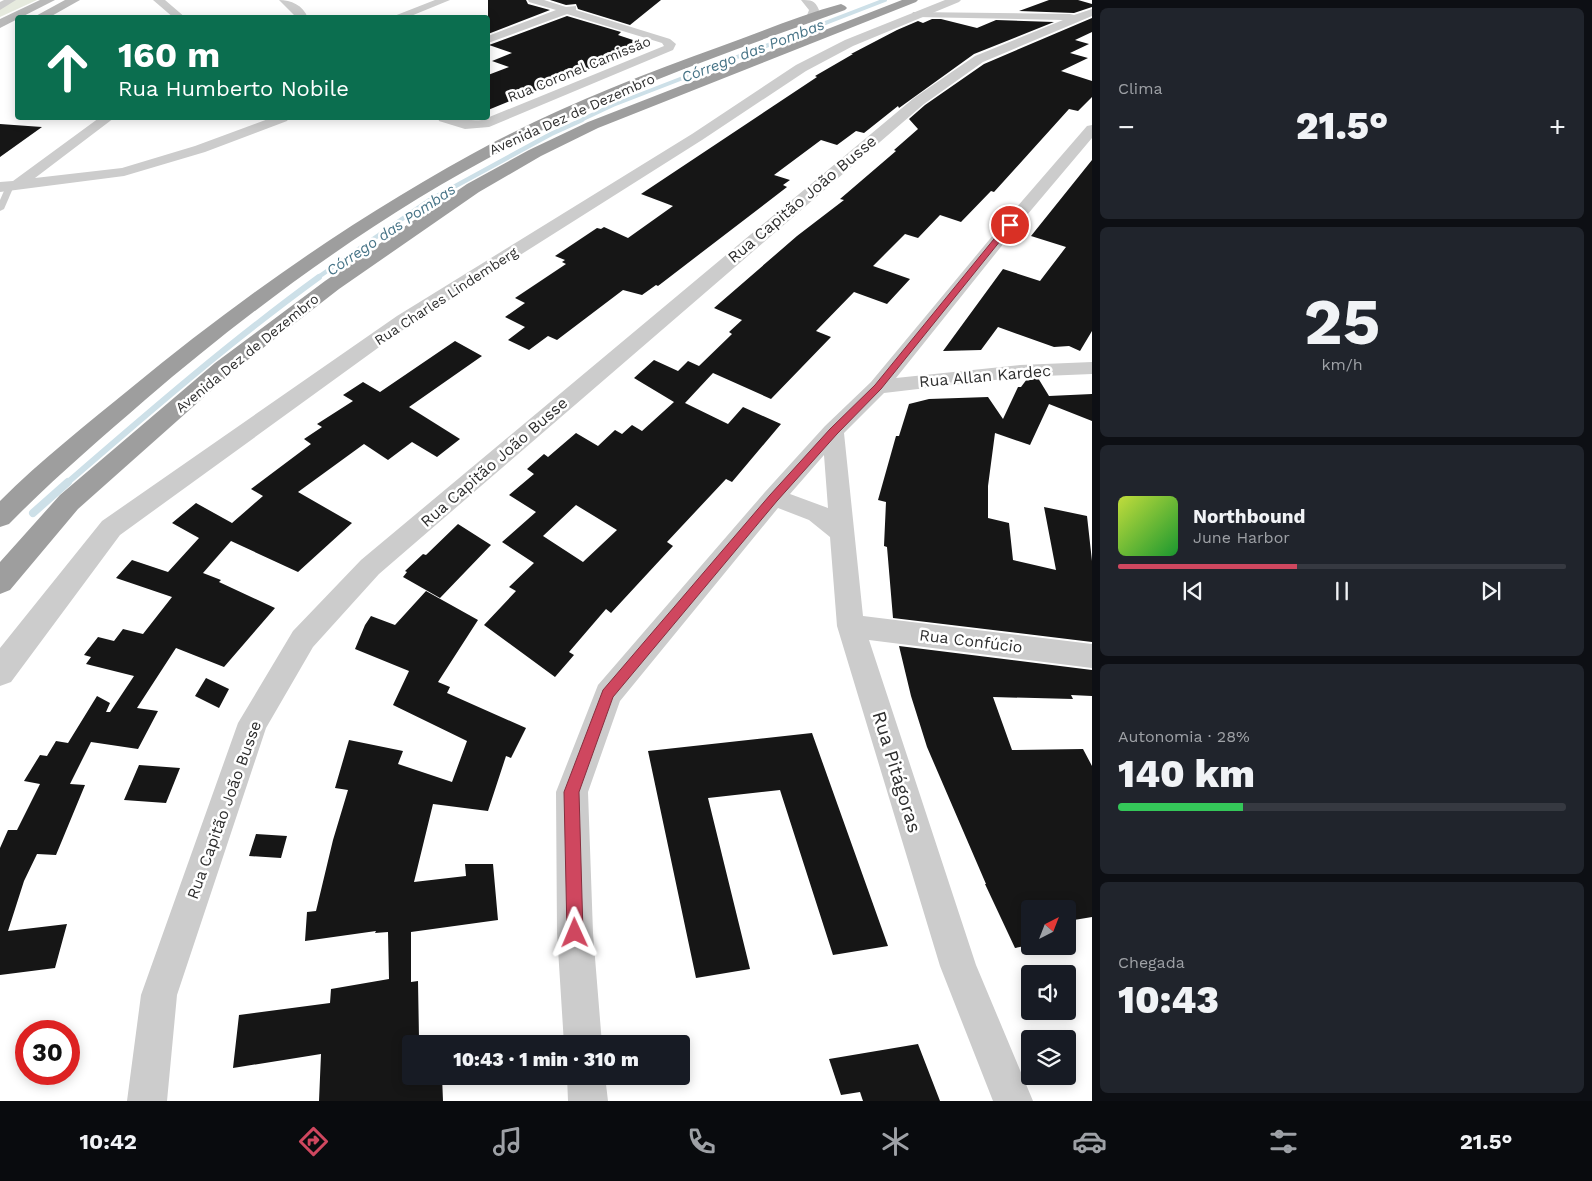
<!DOCTYPE html>
<html lang="pt">
<head>
<meta charset="utf-8">
<style>
	body { margin:0; font-family:"Work Sans",sans-serif; background:#20242c; color:#f1f3f6; height:100vh; display:flex; flex-direction:column; font-size:19px; white-space:nowrap }
	* { box-sizing:border-box; margin:0 }
	p { font-size:16px; color:#9ea1a6 }
	.icon { flex:none; width:28px; height:28px; fill:none; stroke:currentColor; stroke-width:2; stroke-linecap:round; stroke-linejoin:round }
	.map { position:relative; flex:1; overflow:hidden }
	.side { display:flex; flex-direction:column; gap:8px; padding:8px; background:#0d0f14; width:500px }
	.side>* { flex:none }
	.hud { position:absolute; left:15px; top:15px; width:475px; height:105px; border-radius:5px; box-shadow:0 2px 12px #0003; background:#0b6e4f; color:#fff; overflow:hidden }
	.needle { width:32px; rotate:42deg }
	.buttons { position:absolute; left:1021px; top:900px; display:grid; gap:10px }
	.buttons a { display:grid; place-items:center; width:55px; height:55px; border-radius:5px; background:#171b24; box-shadow:0 2px 12px #0003; font-size:25px }
	.speed { position:absolute; left:15px; top:1020px; display:flex; gap:10px; font-size:25px; font-weight:700; text-align:center }
	.speed>* { display:grid; place-content:center; width:65px; height:65px; border-radius:50%; background:#171b24; box-shadow:0 2px 12px #0003; line-height:1 }
	.speed .limit { border:8px solid #d22; background:#fff; color:#111 }
	.pin { position:absolute; display:grid; place-items:center; width:42px; height:42px; color:#fff; margin:-21px; border:2px solid #fff; border-radius:50%; box-shadow:0 1px 5px #0007 }
	.me { position:absolute; width:55px; margin:-28px; rotate:359deg; stroke-linejoin:round; filter:drop-shadow(0 0 4px #0008) }
	.turn { display:flex; align-items:center; gap:18px; height:105px; padding:0 20px; font-size:22px }
	.turn .icon { width:65px; height:65px; stroke-width:2.5 }
	.turn b { display:block; font-size:35px; line-height:42px }
	.big { font-size:38px; font-weight:800; line-height:1.1 }
	.side .card { flex:1; display:flex; flex-direction:column; justify-content:center; gap:8px; min-width:0; padding:0 18px; border-radius:8px; background:#20242c }
	.side .dial { align-items:center; gap:0 }
	.dial b { font-size:65px; line-height:1 }
	.song { display:flex; align-items:center; gap:15px }
	.cover { width:60px; height:60px; border-radius:8px; background:linear-gradient(135deg,hsl(70 70% 55%),hsl(130 70% 35%)) }
	.played { height:5px; border-radius:2px; background:linear-gradient(90deg,#cf475f 40%,#363941 40%) }
	.keys { display:flex; justify-content:space-around; direction:ltr }
	.heat { display:flex; justify-content:space-between; align-items:center; font-size:28px; direction:ltr }
	.charge { height:8px; border-radius:4px; background:linear-gradient(90deg,#34c759 28%,#363941 0) }
	.trip { position:absolute; left:402px; top:1035px; width:288px; height:50px; border-radius:5px; background:#171b24; box-shadow:0 2px 12px #0003; font-weight:800; line-height:50px; text-align:center }
	.tab-bar { display:flex; height:80px; justify-content:space-around; align-items:center; background:#090b0e; color:#9ea1a6 }
	.tab-bar .icon { width:35px; height:35px }
	.tab-bar .active { color:#cf475f }
	.tab-bar b { font-size:22px; color:#f1f3f6 }
	main { display:flex; flex:1; min-height:0 }
	.map>svg:first-child { display:block }
	.green { fill:#e6eade }
	.lines { fill:none; stroke-linecap:round; stroke-linejoin:round }
	.stream-far3 { stroke:#cde0e8; stroke-width:4 }
	.stream-far2 { stroke:#cde0e8; stroke-width:4.5 }
	.stream-far1 { stroke:#cde0e8; stroke-width:6 }
	.stream { stroke:#cde0e8; stroke-width:8 }
	.building { fill:#161616; fill-rule:evenodd }
	.service { fill:#ccc; fill-rule:evenodd }
	.minor { fill:#ccc; fill-rule:evenodd }
	.tertiary { fill:#ccc; fill-rule:evenodd }
	.secondary { fill:#b9b9b9; fill-rule:evenodd }
	.trunk { fill:#9e9e9e; fill-rule:evenodd }
	.route { fill:#cf475f; stroke:#872e3e }
	.labels { text-anchor:middle; dominant-baseline:central; stroke-width:5; stroke-linejoin:round; paint-order:stroke }
	.far-street-label { font-size:14px; fill:#2f2f2f; stroke:#fff }
	.far-water-label { font-size:15px; font-style:italic; fill:#477487; stroke:#fff }
	.street-label { font-size:16px; fill:#2f2f2f; stroke:#fff }
	.near-street-label { font-size:19px; fill:#2f2f2f; stroke:#fff }
</style>
</head>
<body>
<main>
<div class="map">
<svg width="1092" height="1101" viewBox="0 0 1092 1101">
	<rect width="100%" height="100%" fill="#fff"/>
	<path class="green" d="M15 0H37L0 17V9Z"/>
	<g class="lines">
		<path class="stream-far3" d="M579 121 613 105 885 0"/>
		<path class="stream-far2" d="M317 278 428 201 551 134 582 120"/>
		<path class="stream-far1" d="M67 483C149 412 231 341 319 277"/>
		<path class="stream" d="M33 513 68 482"/>
	</g>
	<path class="building" d="M488 0H526L528 4 550 10 488 34Z
		M550 0H661L630 25 578 9 576 4 566 5Z
		M1049 0H1078L1092 4V7L1074 13 1019 11Z
		M567 16 621 32 618 35 648 45 488 110V75L509 67 492 61 512 53 489 45Z
		M1092 18V32L1075 40 1089 44 1070 53 1088 58 1061 71 1092 81V97L1078 111 1069 109 994 192 991 191 961 222 940 215 918 238 905 234 873 266 910 279 887 304 854 292 816 331 831 337 771 399 713 373 685 403 728 424 743 407 781 424 732 482 726 479 667 542 673 546 611 613 606 609 569 652 574 655 555 677 484 625 516 591 509 587 534 563 502 542 536 512 509 495 534 474 527 469 544 454 548 457 576 433 598 446 615 430 622 434 632 425 642 431 674 402 634 378 654 360 678 371 688 361 699 366 732 334 729 332 742 320 714 308 797 236 844 200 840 199 896 151 894 150 918 129 909 119 925 105 984 64ZM576 505 617 530 583 562 543 536Z
		M932 19H941L977 28 996 20 1054 22 974 54 899 108 898 106 864 133 856 131 837 145 821 140 774 175 790 180 783 185 787 187 658 286 656 285 642 295 623 290 557 340 548 336 529 350 508 340 525 327 505 317 525 303 515 298 566 264 562 262 565 260 555 256 597 228 601 229 604 227 628 238 673 206 641 194 817 77 815 76 853 54H851L897 30 918 21 923 23Z
		M0 124 42 127 0 157Z
		M1092 160V331L1080 351 1069 346 1054 347 998 327 981 350 943 351 1003 269 1040 281 1066 247 1031 236Z
		M455 341 482 356 409 407 460 439 437 457 412 442 388 460 364 444 298 492 352 523 298 572 231 541 203 573 221 580 219 582 275 608 224 667 176 648 137 708 158 711 138 749 91 742 70 784 85 785 56 855 37 854 24 881 8 931 67 924 55 968 0 975V848L8 830H17L40 784 24 781 40 755 47 756 56 741 68 743 97 696 110 703 106 712H110L134 676 86 664 91 657 84 655 98 637 114 641 123 629 143 634 172 597 116 578 132 560 168 572 199 538 172 523 196 503 232 523 263 496 251 489 311 444 304 439 322 427 317 424 353 401 343 395 363 382 380 392Z
		M1038 378 1049 396 1092 394V421L1049 404 1030 445 995 433 988 486V518L1009 523 1013 560 1056 570 1044 507 1087 516 1092 561V642L893 618 887 547 884 546 886 502 878 500 896 436H899L909 404 929 399 988 397 1003 419 1018 387H1021L1027 379Z
		M458 524 491 545 440 598 403 577 407 572 405 571 423 554 426 555Z
		M426 591 478 620 438 682 450 687 447 693 526 728 511 758 506 756 488 811 433 804 414 882 466 876 465 864H493L498 920 411 932V982L418 981 419 1038 411 1039V1076H442L443 1101H319L321 1054 233 1068 239 1015 330 1003 331 989 389 979 388 932 375 933 376 931 305 941 307 912 316 911 333 840 348 790 335 788 349 740 403 751 398 764 452 782 467 741 393 705 409 671 355 649 365 625 371 616 395 625Z
		M899 646 1092 670V696L1071 695 1073 699 993 697 1012 750 1083 749 1092 766V917L1068 921V909H1030V945L1015 948 985 884H986L927 747 911 696Z
		M206 678 229 689 219 708 195 696Z
		M812 733 888 946 833 955 780 790 708 798 750 969 696 978 648 751Z
		M139 765 180 768 166 803 124 800Z
		M256 834 287 836 281 858 249 856Z
		M918 1044 940 1101H863L860 1092 841 1095 829 1059Z"/>
	<g class="lines">
		<path class="service" d="M7 184 14 186 4 209 0 211V200Z"/>
		<path class="minor" d="M4 0H16L0 10V2Z
			M153 0H165L186 18H174Z
			M279 0C291 0 303 5 308 18H297Z
			M435 0H450L406 18H389Z
			M528 0H544L566 7 576 6V10L670 39 676 44 673 50 489 127 465 129 439 121 438 118C453 118 467 121 482 120L664 46 662 43 567 14 488 43V36L556 10 529 2Z
			M801 0C811 0 815 0 819 10L815 20H807L806 18 809 10Z
			M1092 9V16L983 62 924 104 379 574 313 647 266 728 177 995 167 1101H127L141 995 238 723 293 631 361 560 914 98 975 56 1063 20 917 17 913 16 912 14 913 12 1070 14 1074 15Z
			M99 118H114L35 178 122 168 195 146 271 118H289L287 121 205 152 124 176 0 192V182L13 181Z
			M1092 125V138L1016 228 896 378 1020 365 1092 362V374L1020 377 884 393 844 433 863 616 1092 644V668L869 640 976 965 1033 1101H993L940 966 837 626 830 537 809 520 778 508 620 701 588 792 593 933 602 1044H564L557 933 556 792 598 685 765 492 825 426 871 382 1004 222 1087 126ZM824 455 828 508 790 494Z
			M567 1076H605L608 1101H568Z"/>
		<path class="tertiary" d="M945 0H961L959 2 853 46 806 71 702 140 411 324 120 535 11 682 0 686V648L102 521 397 316 692 134 796 65 845 40Z"/>
		<path class="secondary" d="M40 0H55L0 28V19Z
			M65 0H80L48 18H32Z"/>
		<path class="trunk" d="M902 0H918L916 2 598 128 541 156 479 192 339 289 231 373 78 509 10 590 0 594V562L60 495 215 363 325 281 467 184 529 150 588 122Z
			M841 4 845 6 847 8 845 10C745 46 644 81 549 127 402 198 269 294 145 400 99 440 52 480 9 524L0 527V501C41 460 87 424 131 388 245 294 366 210 496 141 568 104 643 74 719 47 759 33 800 15 841 4Z"/>
	</g>
	<path class="route" d="M1007 223 1013 225 881 389 837 434 777 501 613 697 579 792 583 933 580 938 575 941 569 938 567 933 564 792 603 690 770 495 830 429 875 385Z"/>
	<g class="labels">
		<g class="far-street-label">
			<text transform="translate(579 69) rotate(-22)">Rua Coronel Camissão</text>
			<text transform="translate(572 114) rotate(-24)">Avenida Dez de Dezembro</text>
			<text transform="translate(446 296) rotate(-33)">Rua Charles Lindemberg</text>
			<text transform="translate(247 353) rotate(-39)">Avenida Dez de Dezembro</text>
		</g>
		<g class="far-water-label">
			<text transform="translate(753 51) rotate(-21)">Córrego das Pombas</text>
			<text transform="translate(391 230) rotate(-34)">Córrego das Pombas</text>
		</g>
		<g class="street-label">
			<text transform="translate(802 199) rotate(-40)">Rua Capitão João Busse</text>
			<text transform="translate(985 376) rotate(-5)">Rua Allan Kardec</text>
			<text transform="translate(494 462) rotate(-41)">Rua Capitão João Busse</text>
			<text transform="translate(971 641) rotate(7)">Rua Confúcio</text>
			<text transform="translate(224 810) rotate(-70)">Rua Capitão João Busse</text>
		</g>
		<g class="near-street-label">
			<text transform="translate(897 772) rotate(73)">Rua Pitágoras</text>
		</g>
	</g>
</svg>
<div class="buttons">
<a><svg class="needle" viewBox="-14 -14 28 28"><path d="M0-13l5 13h-10z" fill="#e53935"/><path d="M0 13l5-13h-10z" fill="#9ea1a6"/></svg></a>
<a><svg class="icon" aria-label="sound" viewBox="0 0 24 24"><path d="M4 9h4l5-4v14l-5-4H4zM17 9q2 3 0 6"/></svg></a>
<a><svg class="icon" aria-label="layers" viewBox="0 0 24 24"><path d="M12 4l9 5-9 5-9-5zM3 14l9 5 9-5"/></svg></a>
</div>
<div class="speed"><div class="limit">30</div></div>
<div class="pin" style="left:1010px;top:225px;background:#d93025"><svg class="icon" aria-label="arrive" viewBox="0 0 24 24"><path d="M6 21V4h12l-3 4 3 4H6"/></svg></div>
<svg class="me" style="left:575px;top:933px" viewBox="-20 -20 40 40"><path d="M0-17L14 15 0 8-14 15z" fill="#cf475f" stroke="#fff" stroke-width="4"/></svg>
<div class="trip">10:43 · 1 min · 310 m</div>
<div class="hud">
<div class="turn"><svg class="icon" aria-label="ahead" viewBox="0 0 24 24"><path d="M12 20V5M6 11l6-6 6 6"/></svg><div><b>160 m</b>Rua Humberto Nobile</div></div>
</div>
</div>
<section class="side">
<div class="card"><p>Clima</p>
<div class="heat"><a>−</a><b class="big">21.5°</b><a>+</a></div>
</div>
<div class="card dial"><b>25</b><p>km/h</p></div>
<div class="card">
<div class="song"><i class="cover"></i><div><b>Northbound</b><p>June Harbor</p></div></div>
<div class="played"></div>
<div class="keys"><svg class="icon" aria-label="previous" viewBox="0 0 24 24"><path d="M18 5L8 12l10 7zM5 5v14"/></svg><svg class="icon" aria-label="pause" viewBox="0 0 24 24"><path d="M8 5v14M16 5v14"/></svg><svg class="icon" aria-label="next" viewBox="0 0 24 24"><path d="M6 5l10 7-10 7zM19 5v14"/></svg></div>
</div>
<div class="card"><p>Autonomia · 28%</p><b class="big">140 km</b><div class="charge"></div></div>
<div class="card"><p>Chegada</p><b class="big">10:43</b></div>
</section>
</main>
<nav class="tab-bar">
<b>10:42</b>
<svg class="icon active" aria-label="directions" viewBox="0 0 24 24"><path d="M12 3l9 9-9 9-9-9zM9 14v-3h6M13 9l2 2-2 2"/></svg>
<svg class="icon" aria-label="music" viewBox="0 0 24 24"><path d="M9 18V5l10-2v13"/><circle cx="6" cy="18" r="3"/><circle cx="16" cy="16" r="3"/></svg>
<svg class="icon" aria-label="phone" viewBox="0 0 24 24"><path d="M5 4h4l2 5-3 2q2 4 5 5l2-3 5 2v4C11 20 4 13 5 4z"/></svg>
<svg class="icon" aria-label="climate" viewBox="0 0 24 24"><path d="M12 3v18M4 7l16 10M4 17L20 7"/></svg>
<svg class="icon" aria-label="car" viewBox="0 0 24 24"><path d="M5 17H2v-5l4-1 3-4h7l3 4 3 1v5h-3M9 17h6M6 11h13"/><circle cx="7" cy="17" r="2"/><circle cx="17" cy="17" r="2"/></svg>
<svg class="icon" aria-label="filters" viewBox="0 0 24 24"><path d="M4 7h16M4 17h16"/><circle cx="9" cy="7" r="2"/><circle cx="15" cy="17" r="2"/></svg>
<b>21.5°</b>
</nav>
</body>
</html>
